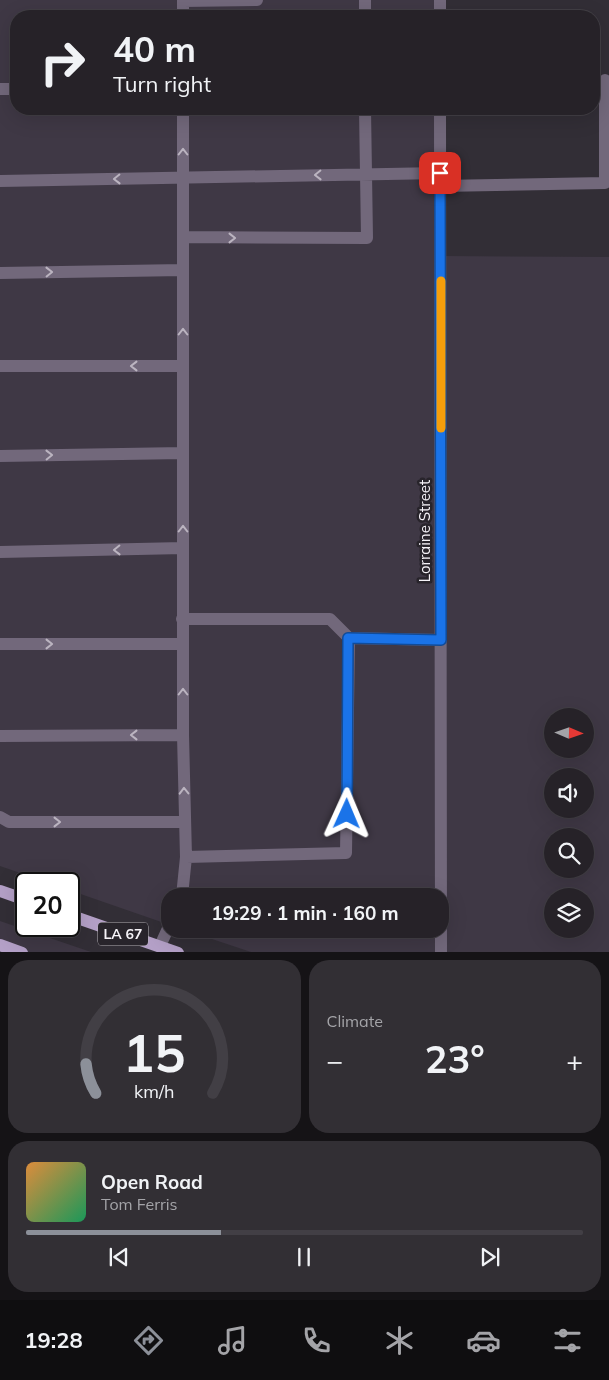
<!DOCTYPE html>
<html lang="en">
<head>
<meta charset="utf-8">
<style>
	body { margin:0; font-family:Mulish,sans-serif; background:#322f34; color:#f1f3f6; height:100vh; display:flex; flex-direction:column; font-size:19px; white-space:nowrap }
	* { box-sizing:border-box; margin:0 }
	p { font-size:16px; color:#a4a4a8 }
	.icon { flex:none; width:28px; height:28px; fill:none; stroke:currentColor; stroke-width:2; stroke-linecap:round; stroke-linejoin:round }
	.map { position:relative; height:952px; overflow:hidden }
	.details { display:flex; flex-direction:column; gap:8px; padding:8px; background:#151316; flex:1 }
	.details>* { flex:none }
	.banner { position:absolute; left:10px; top:10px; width:590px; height:105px; border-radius:20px; box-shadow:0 5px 20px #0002,0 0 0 1px #423f45; background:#262228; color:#f1f3f6; overflow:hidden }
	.needle { width:32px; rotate:92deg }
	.fabs { position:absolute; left:544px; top:708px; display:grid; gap:10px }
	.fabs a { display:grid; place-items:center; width:50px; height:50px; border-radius:50%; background:#262228; box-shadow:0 5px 20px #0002,0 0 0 1px #423f45; font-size:25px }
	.speed { position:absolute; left:15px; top:872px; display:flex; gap:10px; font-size:25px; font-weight:700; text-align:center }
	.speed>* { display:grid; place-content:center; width:65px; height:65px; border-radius:50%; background:#262228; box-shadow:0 5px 20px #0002,0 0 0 1px #423f45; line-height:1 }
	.speed .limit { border:2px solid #111; border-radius:8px; background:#fff; color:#111 }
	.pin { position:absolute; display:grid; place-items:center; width:42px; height:42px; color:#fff; margin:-21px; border-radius:10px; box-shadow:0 2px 8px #0006 }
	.me { position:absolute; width:55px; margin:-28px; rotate:1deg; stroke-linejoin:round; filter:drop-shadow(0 0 4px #0008) }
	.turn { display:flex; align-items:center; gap:18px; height:105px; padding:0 20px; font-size:22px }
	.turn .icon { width:65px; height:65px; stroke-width:2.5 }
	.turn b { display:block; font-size:35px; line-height:42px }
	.big { font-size:38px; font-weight:700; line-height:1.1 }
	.details .tile { flex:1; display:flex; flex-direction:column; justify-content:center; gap:8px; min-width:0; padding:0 18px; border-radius:20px; background:#322f34 }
	.details .dial { align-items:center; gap:0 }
	.dial svg { height:130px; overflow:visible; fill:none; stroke:#423f45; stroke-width:7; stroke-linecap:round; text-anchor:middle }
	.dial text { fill:#f1f3f6; stroke:none }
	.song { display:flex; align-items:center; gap:15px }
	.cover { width:60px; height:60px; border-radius:8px; background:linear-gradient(135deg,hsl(30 70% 55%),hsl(150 70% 35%)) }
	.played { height:5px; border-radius:2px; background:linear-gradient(90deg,#8c9099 35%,#423f45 35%) }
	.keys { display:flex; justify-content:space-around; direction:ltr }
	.heat { display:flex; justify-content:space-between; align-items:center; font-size:28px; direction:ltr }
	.details .tiles { flex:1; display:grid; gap:8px; grid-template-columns:1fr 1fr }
	.tile:last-child { grid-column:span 2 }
	.trip { position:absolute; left:161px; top:888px; width:288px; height:50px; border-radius:20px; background:#262228; box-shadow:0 5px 20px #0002,0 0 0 1px #423f45; font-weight:700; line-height:50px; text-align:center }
	.tab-bar { display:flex; height:80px; justify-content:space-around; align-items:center; background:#0f0e10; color:#a4a4a8 }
	.tab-bar .icon { width:35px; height:35px }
	.tab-bar .active { color:#8c9099 }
	.tab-bar b { font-size:22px; color:#f1f3f6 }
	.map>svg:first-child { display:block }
	.built { fill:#3f3845; fill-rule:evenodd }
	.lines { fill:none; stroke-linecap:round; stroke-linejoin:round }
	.minor { stroke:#72687b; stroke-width:12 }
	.major { stroke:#b4a0c7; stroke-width:12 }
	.oneway { stroke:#bbb4c0 }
	.route-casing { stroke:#114b97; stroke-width:12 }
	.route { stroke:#1a73e8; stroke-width:9 }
	.slow { stroke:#f59e0b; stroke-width:9 }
	.labels { text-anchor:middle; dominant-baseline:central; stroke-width:5; stroke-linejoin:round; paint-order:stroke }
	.shield { fill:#28242b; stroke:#b8b5ba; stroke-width:1 }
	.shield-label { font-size:14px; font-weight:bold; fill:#f6f3f8 }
	.street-label { font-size:15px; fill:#f6f3f8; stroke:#28242b }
</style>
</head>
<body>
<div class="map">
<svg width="609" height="953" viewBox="0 0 609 953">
	<rect width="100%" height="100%" fill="#322e36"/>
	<path class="built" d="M0 0H440V16H16V109H440L441 256 609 257V952H251L182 929H440V896H170V925L69 890V884H52L0 866ZM552 716H585V749H552ZM552 776H585V809H552ZM552 836H585V869H552ZM552 896H585V929H552Z
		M0 921 91 952H0Z"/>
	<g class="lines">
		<path class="minor" d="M365 0V16
			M440 0V16
			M183 1 257 0
			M183 16V0
			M0 89H16
			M440 109 441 953
			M0 181 440 173
			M440 186 605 183V80
			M183 237 367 238 365 109
			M0 273 183 270
			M0 366H183
			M0 456 183 453
			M0 552 183 548
			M182 619H330L349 638 441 640
			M0 644H183
			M0 736 183 735
			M0 817 9 822H184
			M186 857 346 853 349 638
			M182 896 186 857 183 735V109
			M160 946 170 924"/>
		<path class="major" d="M0 891 26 900
			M69 915 178 953
			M0 945 22 953"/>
	</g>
	<defs><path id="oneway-chevron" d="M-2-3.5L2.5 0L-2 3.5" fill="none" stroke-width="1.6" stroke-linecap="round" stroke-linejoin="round" transform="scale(1.25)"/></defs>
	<g class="oneway">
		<use href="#oneway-chevron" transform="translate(183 152) rotate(-90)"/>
		<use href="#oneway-chevron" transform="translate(318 175) rotate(179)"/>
		<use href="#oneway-chevron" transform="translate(117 179) rotate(179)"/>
		<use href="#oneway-chevron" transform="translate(232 238)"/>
		<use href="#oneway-chevron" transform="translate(49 272) rotate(-1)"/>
		<use href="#oneway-chevron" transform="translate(183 332) rotate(-90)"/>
		<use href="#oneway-chevron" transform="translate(134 366) rotate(-180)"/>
		<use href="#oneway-chevron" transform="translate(49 455) rotate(-1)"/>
		<use href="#oneway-chevron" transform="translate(183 529) rotate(-90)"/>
		<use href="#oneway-chevron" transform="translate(117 550) rotate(179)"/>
		<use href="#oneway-chevron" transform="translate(49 644)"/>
		<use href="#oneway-chevron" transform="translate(183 692) rotate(-90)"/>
		<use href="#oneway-chevron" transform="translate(134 735) rotate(180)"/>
		<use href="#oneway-chevron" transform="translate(184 791) rotate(-91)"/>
		<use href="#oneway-chevron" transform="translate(57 822)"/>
	</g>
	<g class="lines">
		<defs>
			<path id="route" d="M347 814 348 638 441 640 440 173"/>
		</defs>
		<use href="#route" class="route-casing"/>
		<use href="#route" class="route"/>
		<path class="slow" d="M441 281V428"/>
	</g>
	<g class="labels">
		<rect class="shield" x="98" y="922.5" width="50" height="23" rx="4"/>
		<g class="shield-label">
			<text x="123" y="934">LA 67</text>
		</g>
		<g class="street-label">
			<text transform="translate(424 531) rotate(-90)">Lorraine Street</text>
		</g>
	</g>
</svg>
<div class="fabs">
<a><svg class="needle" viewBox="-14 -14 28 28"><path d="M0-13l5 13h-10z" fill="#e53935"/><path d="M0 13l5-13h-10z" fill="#a4a4a8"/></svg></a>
<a><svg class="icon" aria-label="sound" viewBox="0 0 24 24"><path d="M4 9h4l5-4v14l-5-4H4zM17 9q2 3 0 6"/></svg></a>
<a><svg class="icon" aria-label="search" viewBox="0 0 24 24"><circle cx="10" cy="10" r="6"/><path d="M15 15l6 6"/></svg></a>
<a><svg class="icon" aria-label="layers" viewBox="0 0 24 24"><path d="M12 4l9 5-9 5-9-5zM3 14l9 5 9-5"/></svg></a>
</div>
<div class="speed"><div class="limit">20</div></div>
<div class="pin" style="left:440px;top:173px;background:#d93025"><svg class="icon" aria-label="arrive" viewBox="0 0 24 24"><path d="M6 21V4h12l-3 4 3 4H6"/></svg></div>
<svg class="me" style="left:347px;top:814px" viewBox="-20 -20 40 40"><path d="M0-17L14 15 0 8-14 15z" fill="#1a73e8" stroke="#fff" stroke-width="4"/></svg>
<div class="trip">19:29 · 1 min · 160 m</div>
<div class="banner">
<div class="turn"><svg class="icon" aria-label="right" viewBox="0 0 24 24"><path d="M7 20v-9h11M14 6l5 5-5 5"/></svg><div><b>40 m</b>Turn right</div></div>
</div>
</div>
<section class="details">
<div class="tiles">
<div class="tile dial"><svg viewBox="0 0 100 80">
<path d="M14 69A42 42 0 1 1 86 69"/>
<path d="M14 69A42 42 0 0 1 8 51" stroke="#8c9099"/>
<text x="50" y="56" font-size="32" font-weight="700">15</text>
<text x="50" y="72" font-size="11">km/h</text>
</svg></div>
<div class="tile"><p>Climate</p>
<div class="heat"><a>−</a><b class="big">23°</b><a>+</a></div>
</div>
<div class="tile">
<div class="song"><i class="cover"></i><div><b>Open Road</b><p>Tom Ferris</p></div></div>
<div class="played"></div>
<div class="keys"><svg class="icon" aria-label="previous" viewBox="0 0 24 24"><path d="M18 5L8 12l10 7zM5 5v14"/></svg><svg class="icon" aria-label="pause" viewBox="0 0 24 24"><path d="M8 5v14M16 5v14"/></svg><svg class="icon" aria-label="next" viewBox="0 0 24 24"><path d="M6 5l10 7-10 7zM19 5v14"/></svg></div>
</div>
</div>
</section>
<nav class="tab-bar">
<b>19:28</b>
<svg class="icon active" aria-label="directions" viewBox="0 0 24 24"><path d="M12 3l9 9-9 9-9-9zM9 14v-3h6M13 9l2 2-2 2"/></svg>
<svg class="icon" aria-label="music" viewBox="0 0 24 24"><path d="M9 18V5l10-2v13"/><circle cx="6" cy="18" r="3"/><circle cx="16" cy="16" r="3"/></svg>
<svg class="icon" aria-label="phone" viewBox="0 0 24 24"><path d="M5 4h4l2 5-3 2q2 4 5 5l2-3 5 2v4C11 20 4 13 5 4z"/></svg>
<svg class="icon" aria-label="climate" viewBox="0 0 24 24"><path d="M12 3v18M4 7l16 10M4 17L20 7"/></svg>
<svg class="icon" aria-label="car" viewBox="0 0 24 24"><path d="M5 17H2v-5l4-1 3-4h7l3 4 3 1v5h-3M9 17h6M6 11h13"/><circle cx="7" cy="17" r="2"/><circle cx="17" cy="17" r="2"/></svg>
<svg class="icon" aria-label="filters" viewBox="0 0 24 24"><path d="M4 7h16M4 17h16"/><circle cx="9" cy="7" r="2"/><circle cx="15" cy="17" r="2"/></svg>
</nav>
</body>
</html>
